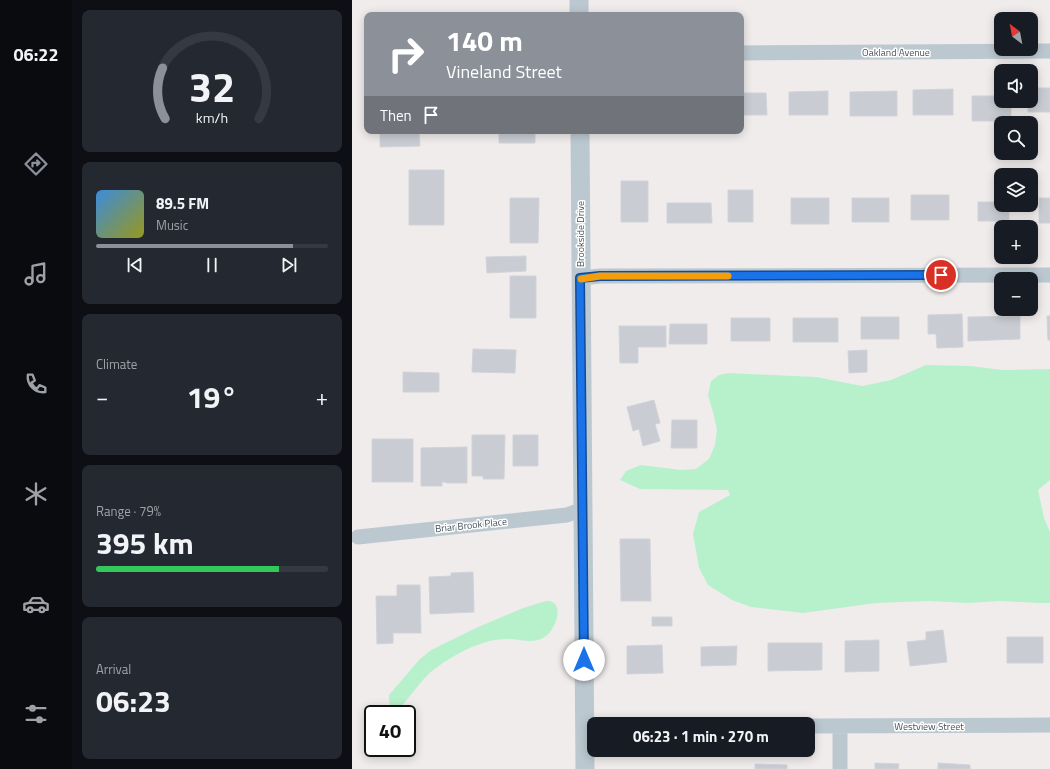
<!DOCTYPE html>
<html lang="en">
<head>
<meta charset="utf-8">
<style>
	body { margin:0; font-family:"Titillium Web",sans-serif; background:#242831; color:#f1f3f6; height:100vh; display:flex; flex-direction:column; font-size:15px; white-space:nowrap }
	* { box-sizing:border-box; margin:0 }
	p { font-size:13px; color:#9ea1a6 }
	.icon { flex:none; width:22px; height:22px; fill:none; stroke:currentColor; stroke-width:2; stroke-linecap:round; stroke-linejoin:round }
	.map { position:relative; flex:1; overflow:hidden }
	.details { display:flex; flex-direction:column; gap:10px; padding:10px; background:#0d0f14; width:280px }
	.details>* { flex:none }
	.top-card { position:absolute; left:12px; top:12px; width:380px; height:122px; border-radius:8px; box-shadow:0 2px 10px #0003; background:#8c9099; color:#fff; overflow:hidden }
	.needle { width:26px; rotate:328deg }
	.buttons { position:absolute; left:642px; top:12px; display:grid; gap:8px }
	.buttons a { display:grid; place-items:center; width:44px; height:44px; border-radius:8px; background:#171b24; box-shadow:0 2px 10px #0003; font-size:20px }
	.speed { position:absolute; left:12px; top:705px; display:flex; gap:8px; font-size:20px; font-weight:700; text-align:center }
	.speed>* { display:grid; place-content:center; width:52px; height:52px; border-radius:50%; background:#171b24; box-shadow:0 2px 10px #0003; line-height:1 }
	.speed .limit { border:2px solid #111; border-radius:6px; background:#fff; color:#111 }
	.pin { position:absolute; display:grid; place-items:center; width:34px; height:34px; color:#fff; margin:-17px; border:2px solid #fff; border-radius:50%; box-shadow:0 1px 4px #0007 }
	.me { position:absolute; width:44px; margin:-22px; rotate:0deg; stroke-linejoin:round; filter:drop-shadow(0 0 3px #0008) }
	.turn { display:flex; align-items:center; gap:14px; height:84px; padding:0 16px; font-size:18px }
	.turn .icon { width:52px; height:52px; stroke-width:2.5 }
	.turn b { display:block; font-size:28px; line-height:34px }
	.then { display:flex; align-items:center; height:38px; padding:0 16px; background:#0003; gap:8px; font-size:15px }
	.big { font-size:30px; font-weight:700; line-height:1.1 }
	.details .card { flex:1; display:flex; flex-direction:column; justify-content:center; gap:6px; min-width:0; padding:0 14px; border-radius:8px; background:#242831 }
	.details .dial { align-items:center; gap:0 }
	.dial svg { height:104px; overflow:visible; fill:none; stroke:#363941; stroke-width:7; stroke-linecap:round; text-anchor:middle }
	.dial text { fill:#f1f3f6; stroke:none }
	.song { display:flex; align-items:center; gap:12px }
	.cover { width:48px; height:48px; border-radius:6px; background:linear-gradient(135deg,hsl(210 70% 55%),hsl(60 70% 35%)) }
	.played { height:4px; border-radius:2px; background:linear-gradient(90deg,#8c9099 85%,#363941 85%) }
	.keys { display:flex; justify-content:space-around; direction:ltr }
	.heat { display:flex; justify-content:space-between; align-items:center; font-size:22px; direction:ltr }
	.charge { height:6px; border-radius:3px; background:linear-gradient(90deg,#34c759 79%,#363941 0) }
	.trip { position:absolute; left:235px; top:717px; width:228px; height:40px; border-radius:8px; background:#171b24; box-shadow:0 2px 10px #0003; font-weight:700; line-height:40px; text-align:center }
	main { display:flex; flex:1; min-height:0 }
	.tab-bar { display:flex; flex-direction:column; width:72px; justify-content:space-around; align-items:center; background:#090b0e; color:#9ea1a6 }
	.tab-bar .icon { width:28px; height:28px }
	.tab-bar .selected { color:#8c9099 }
	.tab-bar b { font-size:18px; color:#f1f3f6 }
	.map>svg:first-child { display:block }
	.green { fill:#b7f1cb }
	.building { fill:#c9ccd2; stroke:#d0d3d9 }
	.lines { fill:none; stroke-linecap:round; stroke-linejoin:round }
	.minor { stroke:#bcc8d0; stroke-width:15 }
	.tertiary { stroke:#bcc8d0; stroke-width:19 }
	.route-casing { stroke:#114b97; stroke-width:10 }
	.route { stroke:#1a73e8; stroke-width:7 }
	.slow { stroke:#f59e0b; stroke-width:7 }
	.labels { text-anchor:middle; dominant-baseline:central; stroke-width:3; stroke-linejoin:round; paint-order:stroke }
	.street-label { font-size:10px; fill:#44515b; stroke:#fff }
</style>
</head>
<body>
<main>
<nav class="tab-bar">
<b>06:22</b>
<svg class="icon selected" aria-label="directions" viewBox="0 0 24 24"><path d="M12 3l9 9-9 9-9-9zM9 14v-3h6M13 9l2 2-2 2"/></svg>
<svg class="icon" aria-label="music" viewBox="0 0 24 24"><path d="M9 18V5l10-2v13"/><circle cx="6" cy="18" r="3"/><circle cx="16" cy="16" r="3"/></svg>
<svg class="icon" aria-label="phone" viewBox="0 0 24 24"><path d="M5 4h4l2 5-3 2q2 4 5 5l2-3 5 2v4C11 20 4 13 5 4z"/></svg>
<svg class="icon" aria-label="climate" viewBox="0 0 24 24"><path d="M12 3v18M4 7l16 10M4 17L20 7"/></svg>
<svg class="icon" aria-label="car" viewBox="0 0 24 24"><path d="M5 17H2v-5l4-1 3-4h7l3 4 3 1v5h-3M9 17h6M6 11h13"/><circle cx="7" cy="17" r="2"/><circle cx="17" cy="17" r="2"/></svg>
<svg class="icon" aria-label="filters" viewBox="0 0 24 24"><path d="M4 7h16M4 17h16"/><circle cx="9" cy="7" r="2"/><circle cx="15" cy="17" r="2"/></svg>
</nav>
<section class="details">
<div class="card dial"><svg viewBox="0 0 100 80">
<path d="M14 69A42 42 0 1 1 86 69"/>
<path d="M14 69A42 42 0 0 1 12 30" stroke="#8c9099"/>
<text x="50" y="56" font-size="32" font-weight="700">32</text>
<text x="50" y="72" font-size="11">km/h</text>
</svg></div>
<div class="card">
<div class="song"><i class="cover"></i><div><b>89.5 FM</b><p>Music</p></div></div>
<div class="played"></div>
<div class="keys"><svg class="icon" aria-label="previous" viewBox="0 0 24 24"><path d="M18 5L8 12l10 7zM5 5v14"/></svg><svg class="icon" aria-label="pause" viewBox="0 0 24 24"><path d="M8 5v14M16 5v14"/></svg><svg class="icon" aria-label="next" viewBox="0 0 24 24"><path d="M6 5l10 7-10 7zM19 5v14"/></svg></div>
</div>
<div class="card"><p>Climate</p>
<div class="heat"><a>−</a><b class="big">19°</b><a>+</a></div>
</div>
<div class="card"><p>Range · 79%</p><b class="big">395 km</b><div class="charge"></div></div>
<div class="card"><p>Arrival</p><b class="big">06:23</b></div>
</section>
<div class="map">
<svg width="698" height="769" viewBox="0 0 698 769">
	<rect width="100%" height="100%" fill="#f0ecec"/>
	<path class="green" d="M574 365 619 366 650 370 698 369V480L686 490 692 518 698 532V603H687L649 601 616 603 577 601 524 603 451 613 399 607 380 600 356 585 347 568 341 534 347 512 378 495 376 490 288 489 268 480 274 471 289 465 329 470 344 469 357 459 363 445 365 430 361 412 356 395 359 381 367 375 376 373 464 377 510 386 539 380Z
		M194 601C214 600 204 629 194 636 182 645 169 639 155 639 129 639 101 655 80 671 71 678 57 698 48 708 39 711 36 703 37 695L67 660 79 650 124 628 171 608Z"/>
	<path class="building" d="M679 88H698V112H676V101H679Z
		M601 89V115H561V90Z
		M476 91V115H437V92Z
		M545 91V116H498V92Z
		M389 93H414L415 115H389Z
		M620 96H649V101H659V121H620Z
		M28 131H67L68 146 28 147Z
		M147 131H183V143H147Z
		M57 170H92V225H57Z
		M657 172H675V175H657Z
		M269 181H296V222H269Z
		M376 190H401V222H376Z
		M559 195H597V220H559Z
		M158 198H187L186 243H158Z
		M439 198H477V224H439Z
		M500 198H537V222H500Z
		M687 198H698V223H687Z
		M626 202H649V205H657V221H626Z
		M315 203H359L360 223H315Z
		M174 256V271L135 273 134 257Z
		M158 276H184V318H158Z
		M610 314 611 347 585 348 584 334H576V315Z
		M668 316V339L616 341V317Z
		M695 316H698V340H696Z
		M509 317H547V339H509Z
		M379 318H418V341H379Z
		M441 318H486V342H441Z
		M318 324H355V344H317Z
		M267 326H314V347H286V363H268Z
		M121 349 164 350 163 373 120 372Z
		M515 350V372L497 373 496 351Z
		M51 372 87 373V392H51Z
		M302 400 308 423 303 424 308 441 291 446 287 429 281 431 275 407Z
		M320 420H345V448H319Z
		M120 435H153L152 479H131V476H120Z
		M161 435H186V466H161Z
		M20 439H61V482H20Z
		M115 447V483H94V482H90V486H69V448Z
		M268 539H298L299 601H269Z
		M121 572 122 612 78 614 77 577 99 576V573Z
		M45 585H68L69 633H41V643L25 644 24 596H45Z
		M300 617H320V626H300Z
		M591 630 595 662 558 666 555 642 574 640V632Z
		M655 637H691V663H655Z
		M527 640V671L493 672V641Z
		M416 643H470V670L416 671Z
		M310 645 311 673 275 674V646Z
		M385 646 384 665 349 666V647Z
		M523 763 547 764 546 769H523Z
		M586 763 618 765V769H586Z
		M403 764 435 765V769H403Z"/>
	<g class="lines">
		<path class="minor" d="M389 53 698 51
			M229 278 248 276 698 275
			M6 537 215 515 231 509
			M456 726 698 725
			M488 726V769"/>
		<path class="tertiary" d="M227 0V15
			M228 131 233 769"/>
	</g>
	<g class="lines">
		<defs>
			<path id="route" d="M232 660 228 278 248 276 589 275"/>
		</defs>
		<use href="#route" class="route-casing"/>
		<use href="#route" class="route"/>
		<path class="slow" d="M229 279 248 276H376"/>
	</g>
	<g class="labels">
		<g class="street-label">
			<text x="544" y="52">Oakland Avenue</text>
			<text transform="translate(228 234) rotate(-90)">Brookside Drive</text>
			<text transform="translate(119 525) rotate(-6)">Briar Brook Place</text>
			<text x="577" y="726">Westview Street</text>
		</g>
	</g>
</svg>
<div class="buttons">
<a><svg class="needle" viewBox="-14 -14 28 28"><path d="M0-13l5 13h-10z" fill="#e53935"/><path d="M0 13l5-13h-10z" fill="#9ea1a6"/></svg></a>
<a><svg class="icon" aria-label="sound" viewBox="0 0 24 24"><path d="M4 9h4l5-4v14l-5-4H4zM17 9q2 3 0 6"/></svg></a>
<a><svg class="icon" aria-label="search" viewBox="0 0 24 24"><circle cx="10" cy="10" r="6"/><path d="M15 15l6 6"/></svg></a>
<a><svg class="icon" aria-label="layers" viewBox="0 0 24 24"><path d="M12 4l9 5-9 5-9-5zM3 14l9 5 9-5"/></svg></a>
<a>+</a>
<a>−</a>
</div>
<div class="speed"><div class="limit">40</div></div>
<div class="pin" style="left:589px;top:275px;background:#d93025"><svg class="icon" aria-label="arrive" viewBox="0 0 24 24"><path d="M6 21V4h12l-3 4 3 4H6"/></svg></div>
<svg class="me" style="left:232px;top:660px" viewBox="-20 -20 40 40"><circle r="19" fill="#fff"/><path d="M0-13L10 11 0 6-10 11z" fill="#1a73e8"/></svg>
<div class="trip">06:23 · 1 min · 270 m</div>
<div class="top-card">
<div class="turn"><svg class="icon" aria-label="right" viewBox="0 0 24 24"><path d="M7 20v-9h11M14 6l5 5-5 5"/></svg><div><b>140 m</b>Vineland Street</div></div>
<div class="then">Then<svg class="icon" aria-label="arrive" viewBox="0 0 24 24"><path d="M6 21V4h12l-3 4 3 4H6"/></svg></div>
</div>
</div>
</main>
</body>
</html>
